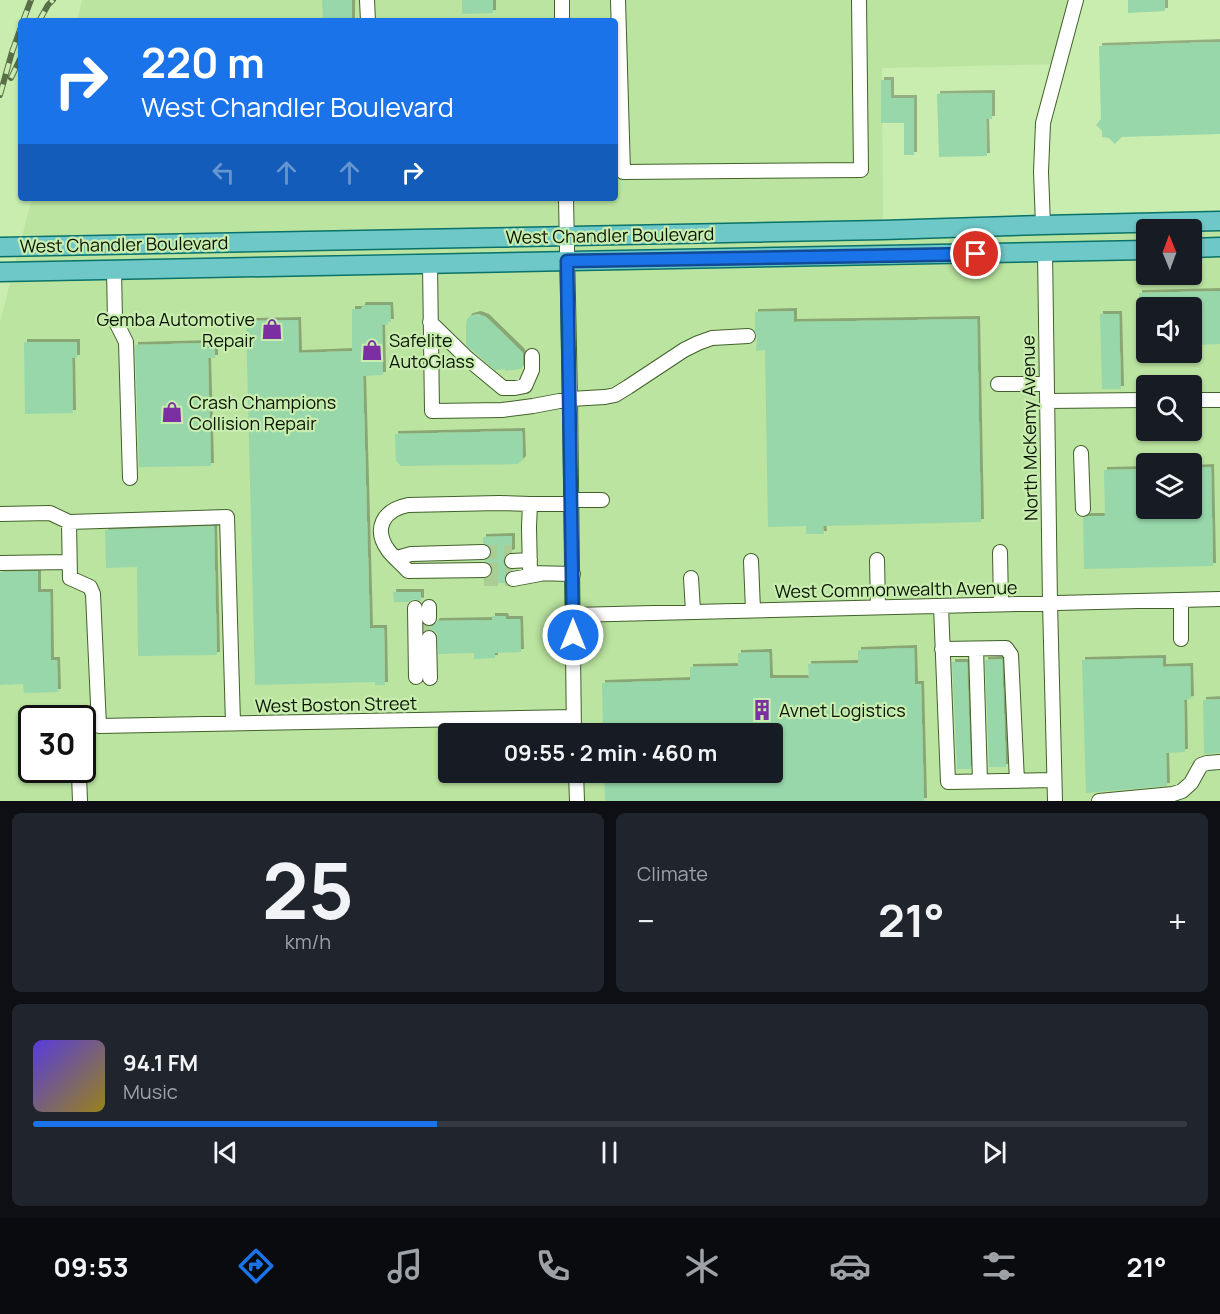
<!DOCTYPE html>
<html lang="en">
<head>
<meta charset="utf-8">
<style>
	body { margin:0; font-family:Manrope,sans-serif; background:#20242c; color:#f1f3f6; height:100vh; display:flex; flex-direction:column; font-size:22px; white-space:nowrap }
	* { box-sizing:border-box; margin:0 }
	p { font-size:20px; color:#9ea1a6 }
	.icon { flex:none; width:33px; height:33px; fill:none; stroke:currentColor; stroke-width:2; stroke-linecap:round; stroke-linejoin:round }
	.map { position:relative; height:801px; overflow:hidden }
	.side { display:flex; flex-direction:column; gap:12px; padding:12px; background:#0d0f14; flex:1 }
	.side>* { flex:none }
	.banner { position:absolute; left:18px; top:18px; width:600px; height:183px; border-radius:6px; box-shadow:0 2px 4px #0004; background:#1a73e8; color:#fff; overflow:hidden }
	.needle { width:39px; rotate:359deg }
	.controls { position:absolute; left:1136px; top:219px; display:grid; gap:12px }
	.controls a { display:grid; place-items:center; width:66px; height:66px; border-radius:6px; background:#171b24; box-shadow:0 2px 4px #0004; font-size:30px }
	.speed { position:absolute; left:18px; top:705px; display:flex; gap:12px; font-size:30px; font-weight:700; text-align:center }
	.speed>* { display:grid; place-content:center; width:78px; height:78px; border-radius:50%; background:#171b24; box-shadow:0 2px 4px #0004; line-height:1 }
	.speed .limit { border:3px solid #111; border-radius:9px; background:#fff; color:#111 }
	.pin { position:absolute; display:grid; place-items:center; width:51px; height:51px; color:#fff; margin:-26px; border:3px solid #fff; border-radius:50%; box-shadow:0 2px 6px #0007 }
	.me { position:absolute; width:66px; margin:-33px; rotate:0deg; stroke-linejoin:round; filter:drop-shadow(0 0 4px #0008) }
	.turn { display:flex; align-items:center; gap:21px; height:126px; padding:0 24px; font-size:27px }
	.turn .icon { width:78px; height:78px; stroke-width:2.5 }
	.turn b { display:block; font-size:42px; line-height:51px }
	.lanes { display:flex; align-items:center; height:57px; padding:0 24px; background:#0003; justify-content:center; gap:30px; direction:ltr }
	.lanes .off { opacity:.35 }
	.big { font-size:45px; font-weight:700; line-height:1.1 }
	.side .tile { flex:1; display:flex; flex-direction:column; justify-content:center; gap:9px; min-width:0; padding:0 21px; border-radius:9px; background:#20242c }
	.side .dial { align-items:center; gap:0 }
	.dial b { font-size:78px; line-height:1 }
	.song { display:flex; align-items:center; gap:18px }
	.cover { width:72px; height:72px; border-radius:9px; background:linear-gradient(135deg,hsl(250 70% 55%),hsl(50 70% 35%)) }
	.played { height:6px; border-radius:3px; background:linear-gradient(90deg,#1a73e8 35%,#363941 35%) }
	.keys { display:flex; justify-content:space-around; direction:ltr }
	.heat { display:flex; justify-content:space-between; align-items:center; font-size:33px; direction:ltr }
	.side .tiles { flex:1; display:grid; gap:12px; grid-template-columns:1fr 1fr }
	.tile:last-child { grid-column:span 2 }
	.trip { position:absolute; left:438px; top:723px; width:345px; height:60px; border-radius:6px; background:#171b24; box-shadow:0 2px 4px #0004; font-weight:700; line-height:60px; text-align:center }
	.menu { display:flex; height:96px; justify-content:space-around; align-items:center; background:#090b0e; color:#9ea1a6 }
	.menu .icon { width:42px; height:42px }
	.menu .selected { color:#1a73e8 }
	.menu b { font-size:27px; color:#f1f3f6 }
	.map>svg:first-child { display:block }
	.built { fill:#bbe4a0; fill-rule:evenodd }
	.building { fill:#97d7a9; filter:url(#shadow) }
	.lines { fill:none; stroke-linecap:round; stroke-linejoin:round }
	.minor-tunnel { stroke:#abcc95; stroke-width:14; stroke-dasharray:14 7; stroke-linecap:butt }
	.minor-casing { stroke:#42612a; stroke-width:16 }
	.major-casing { stroke:#0a7269; stroke-width:21 }
	.minor { stroke:#fff; stroke-width:14 }
	.major { stroke:#6dc8c7; stroke-width:18 }
	.rail-casing { stroke:#586f4a; stroke-width:6 }
	.rail { stroke:#c8edaf; stroke-width:4; stroke-dasharray:11; stroke-linecap:butt }
	.route-casing { stroke:#114b97; stroke-width:15 }
	.route { stroke:#1a73e8; stroke-width:10 }
	.labels { text-anchor:middle; dominant-baseline:central; stroke-width:4.5; stroke-linejoin:round; paint-order:stroke }
	.street-label { font-size:18px; fill:#081401; stroke:#c8edaf }
	.poi-label { font-size:18px; fill:#081401; stroke:#c8edaf; text-anchor:start }
</style>
</head>
<body>
<div class="map">
<svg width="1220" height="801" viewBox="0 0 1220 801">
	<defs>
		<filter id="shadow"><feDropShadow dx="3" dy="-3" stdDeviation="0" flood-color="#0004"/></filter>
	</defs>
	<rect width="100%" height="100%" fill="#c8edaf"/>
	<path class="built" d="M82 0H1076L1058 64 882 68 883 230 1220 222V801H0V322L32 198H615V21H77ZM1146 230H1191V274H1146ZM1146 308H1191V352H1146ZM1146 386H1191V430H1146ZM1146 464H1191V508H1146ZM32 718H82V770H32ZM448 734H772V772H448Z"/>
	<path class="building" d="M322 0H352V21H323Z
		M462 0H493V13L462 14Z
		M1128 0H1165V11L1128 13Z
		M1220 42V134L1121 137 1115 144 1109 138 1102 137V131L1096 125 1101 119 1099 46Z
		M881 80H891V98H914V155H904V123H881Z
		M992 93V119H986L987 156 939 157 937 94Z
		M1220 291V344L1191 345V308H1139V293Z
		M363 305H390L391 322H388V325H382L383 375 363 376 370 628H384L385 685H375V682L255 685 246 321 298 320 299 353 352 351V309H361Z
		M794 311V322L977 319 981 522 823 526 824 534H806V526L768 527 765 350 756 351 757 336 755 331V312Z
		M478 314 486 317 521 351 523 354V366L520 369 505 371V369L495 370 466 345V324L467 319 470 316Z
		M1100 314H1119L1121 389H1102Z
		M24 342H77V358H72L73 413 25 414Z
		M208 343V348H215V358H208L211 466 139 467 135 345Z
		M522 431 523 459 518 464 401 466 396 461 395 434Z
		M1211 467 1213 566 1084 569 1083 518 1088 516H1105L1104 470 1146 469V508H1191V468Z
		M214 526 217 655 138 656 137 567 106 568 105 530Z
		M512 536V552L507 554 503 561 505 566 512 570 508 572 505 575V583L484 584V579L488 578 492 575 493 569 489 562 484 561 488 559 492 552 490 547 483 543V537Z
		M38 571V592H50L51 660H57L58 692 24 693 23 684 0 685V572Z
		M393 592H421V601L414 599 408 602H394Z
		M492 616H505L506 619H520L521 652 495 653V658L474 659V653L438 654 437 634 433 630 428 629 424 630V626L428 627 433 626 437 621 492 620Z
		M914 648 915 684H921L924 801H605L604 772H772V734H603L602 683 690 680V667L738 666V653L769 652 770 678H809L808 664 858 663V650Z
		M1163 658V667L1190 666 1191 699 1184 700 1185 752 1166 753 1167 786 1086 793 1082 660Z
		M1002 659 1006 767H989L985 660Z
		M952 662H967L971 769H957Z
		M1220 699V753L1204 754 1203 700Z"/>
	<g class="lines">
		<path class="minor-tunnel" d="M483 552H512
			M484 570 513 569
			M484 579H513
			M423 637V619"/>
		<defs>
			<path id="minor" d="M367 0 368 21
				M562 0V21
				M618 0 623 172 861 170 859 0
				M566 198 570 399 574 734
				M1043 225 1041 172 1043 123 1076 0
				M1045 252 1050 603 1055 801
				M430 264 432 411 502 410 533 406 570 399 605 397 615 395 628 387 684 350 698 343 712 338 748 336
				M114 270 115 320 126 342 130 478
				M430 322 468 359 503 388H515L525 386 532 370V356
				M998 384H1047
				M1191 400H1220
				M1047 401 1146 400
				M1081 453 1083 509
				M572 500H602
				M572 504H530L529 527 530 573 573 574
				M0 514 50 513 69 522
				M1000 552 1001 604
				M397 558 411 554 483 552
				M877 560 878 607
				M512 561 530 560
				M751 561 753 610
				M0 563 69 562
				M484 570 408 571C402 564 393 557 388 550 373 529 383 510 408 505L499 503 530 504
				M691 578 693 611
				M513 579 540 574
				M1181 600V639
				M941 606 948 782 1054 780
				M415 608 416 677
				M573 615 1220 599
				M429 618V607
				M429 638 430 678
				M942 649 1006 648 1011 655 1017 781
				M976 649 980 781
				M233 723 227 517 69 522 70 578 90 587 93 594 99 726C257 723 415 720 573 717
				M576 772 577 801
				M79 775 80 801
				M1099 801 1173 794 1182 791 1191 783 1201 765 1207 763 1220 762"/>
			<path id="major" d="M0 247 883 230 1043 225 1220 221
				M1191 248 1220 247
				M0 272 1146 250"/>
		</defs>
		<use href="#minor" class="minor-casing"/>
		<use href="#major" class="major-casing"/>
		<use href="#minor" class="minor"/>
		<use href="#major" class="major"/>
		<defs>
			<path id="rail" d="M23 21 31 0
				M39 21 48 5 53 0
				M11 78 21 57
				M0 95 12 52 21 27"/>
		</defs>
		<use href="#rail" class="rail-casing"/>
		<use href="#rail" class="rail"/>
	</g>
	<g class="lines">
		<defs>
			<path id="route" d="M573 635 567 261 976 254"/>
		</defs>
		<use href="#route" class="route-casing"/>
		<use href="#route" class="route"/>
	</g>
	<defs>
		<symbol id="shop-bare" viewBox="-9 -9 18 18"><path d="M-5-2.5h2.3a2.7 3.5 0 0 1 5.4 0H5L5.5 6h-11ZM-1.5-2.5h3a1.5 2.3 0 0 0-3 0Z" fill="#7c2fa0" stroke="#c8edaf" stroke-width="2.5" paint-order="stroke"/></symbol>
		<symbol id="building-bare" viewBox="-9 -9 18 18"><path d="M-4-6H4V6H1V3H-1V6H-4ZM-2.5-4.3h1.7v1.8h-1.7ZM.8-4.3h1.7v1.8H.8ZM-2.5-1h1.7V.8h-1.7ZM.8-1h1.7V.8H.8Z" fill="#7c2fa0" stroke="#c8edaf" stroke-width="2.5" paint-order="stroke"/></symbol>
	</defs>
	<g fill-rule="evenodd">
		<use href="#shop-bare" x="257" y="314" width="30" height="30"/>
		<use href="#shop-bare" x="357" y="335" width="30" height="30"/>
		<use href="#shop-bare" x="157" y="397" width="30" height="30"/>
		<use href="#building-bare" x="747" y="695" width="30" height="30"/>
	</g>
	<g class="labels">
		<g class="street-label">
			<text transform="translate(610 235) rotate(-1)">West Chandler Boulevard</text>
			<text transform="translate(124 244) rotate(-1)">West Chandler Boulevard</text>
			<text transform="translate(1029 428) rotate(-91)">North McKemy Avenue</text>
			<text transform="translate(896 589) rotate(-1)">West Commonwealth Avenue</text>
			<text transform="translate(336 704) rotate(-1)">West Boston Street</text>
		</g>
		<g class="poi-label">
			<text x="255" y="319" text-anchor="end">Gemba Automotive<tspan x="255" dy="21">Repair</tspan></text>
			<text x="389" y="340">Safelite<tspan x="389" dy="21">AutoGlass</tspan></text>
			<text x="189" y="402">Crash Champions<tspan x="189" dy="21">Collision Repair</tspan></text>
			<text x="779" y="710">Avnet Logistics</text>
		</g>
	</g>
</svg>
<div class="controls">
<a><svg class="needle" viewBox="-14 -14 28 28"><path d="M0-13l5 13h-10z" fill="#e53935"/><path d="M0 13l5-13h-10z" fill="#9ea1a6"/></svg></a>
<a><svg class="icon" aria-label="sound" viewBox="0 0 24 24"><path d="M4 9h4l5-4v14l-5-4H4zM17 9q2 3 0 6"/></svg></a>
<a><svg class="icon" aria-label="search" viewBox="0 0 24 24"><circle cx="10" cy="10" r="6"/><path d="M15 15l6 6"/></svg></a>
<a><svg class="icon" aria-label="layers" viewBox="0 0 24 24"><path d="M12 4l9 5-9 5-9-5zM3 14l9 5 9-5"/></svg></a>
</div>
<div class="speed"><div class="limit">30</div></div>
<div class="pin" style="left:976px;top:254px;background:#d93025"><svg class="icon" aria-label="arrive" viewBox="0 0 24 24"><path d="M6 21V4h12l-3 4 3 4H6"/></svg></div>
<svg class="me" style="left:573px;top:635px" viewBox="-20 -20 40 40"><circle r="17" fill="#1a73e8" stroke="#fff" stroke-width="3"/><path d="M0-11L8 9 0 5-8 9z" fill="#fff"/></svg>
<div class="trip">09:55 · 2 min · 460 m</div>
<div class="banner">
<div class="turn"><svg class="icon" aria-label="right" viewBox="0 0 24 24"><path d="M7 20v-9h11M14 6l5 5-5 5"/></svg><div><b>220 m</b>West Chandler Boulevard</div></div>
<div class="lanes"><svg class="icon off" aria-label="left" viewBox="0 0 24 24"><path d="M17 20v-9H6M10 6l-5 5 5 5"/></svg><svg class="icon off" aria-label="ahead" viewBox="0 0 24 24"><path d="M12 20V5M6 11l6-6 6 6"/></svg><svg class="icon off" aria-label="ahead" viewBox="0 0 24 24"><path d="M12 20V5M6 11l6-6 6 6"/></svg><svg class="icon" aria-label="right" viewBox="0 0 24 24"><path d="M7 20v-9h11M14 6l5 5-5 5"/></svg></div>
</div>
</div>
<section class="side">
<div class="tiles">
<div class="tile dial"><b>25</b><p>km/h</p></div>
<div class="tile"><p>Climate</p>
<div class="heat"><a>−</a><b class="big">21°</b><a>+</a></div>
</div>
<div class="tile">
<div class="song"><i class="cover"></i><div><b>94.1 FM</b><p>Music</p></div></div>
<div class="played"></div>
<div class="keys"><svg class="icon" aria-label="previous" viewBox="0 0 24 24"><path d="M18 5L8 12l10 7zM5 5v14"/></svg><svg class="icon" aria-label="pause" viewBox="0 0 24 24"><path d="M8 5v14M16 5v14"/></svg><svg class="icon" aria-label="next" viewBox="0 0 24 24"><path d="M6 5l10 7-10 7zM19 5v14"/></svg></div>
</div>
</div>
</section>
<nav class="menu">
<b>09:53</b>
<svg class="icon selected" aria-label="directions" viewBox="0 0 24 24"><path d="M12 3l9 9-9 9-9-9zM9 14v-3h6M13 9l2 2-2 2"/></svg>
<svg class="icon" aria-label="music" viewBox="0 0 24 24"><path d="M9 18V5l10-2v13"/><circle cx="6" cy="18" r="3"/><circle cx="16" cy="16" r="3"/></svg>
<svg class="icon" aria-label="phone" viewBox="0 0 24 24"><path d="M5 4h4l2 5-3 2q2 4 5 5l2-3 5 2v4C11 20 4 13 5 4z"/></svg>
<svg class="icon" aria-label="climate" viewBox="0 0 24 24"><path d="M12 3v18M4 7l16 10M4 17L20 7"/></svg>
<svg class="icon" aria-label="car" viewBox="0 0 24 24"><path d="M5 17H2v-5l4-1 3-4h7l3 4 3 1v5h-3M9 17h6M6 11h13"/><circle cx="7" cy="17" r="2"/><circle cx="17" cy="17" r="2"/></svg>
<svg class="icon" aria-label="filters" viewBox="0 0 24 24"><path d="M4 7h16M4 17h16"/><circle cx="9" cy="7" r="2"/><circle cx="15" cy="17" r="2"/></svg>
<b>21°</b>
</nav>
</body>
</html>
